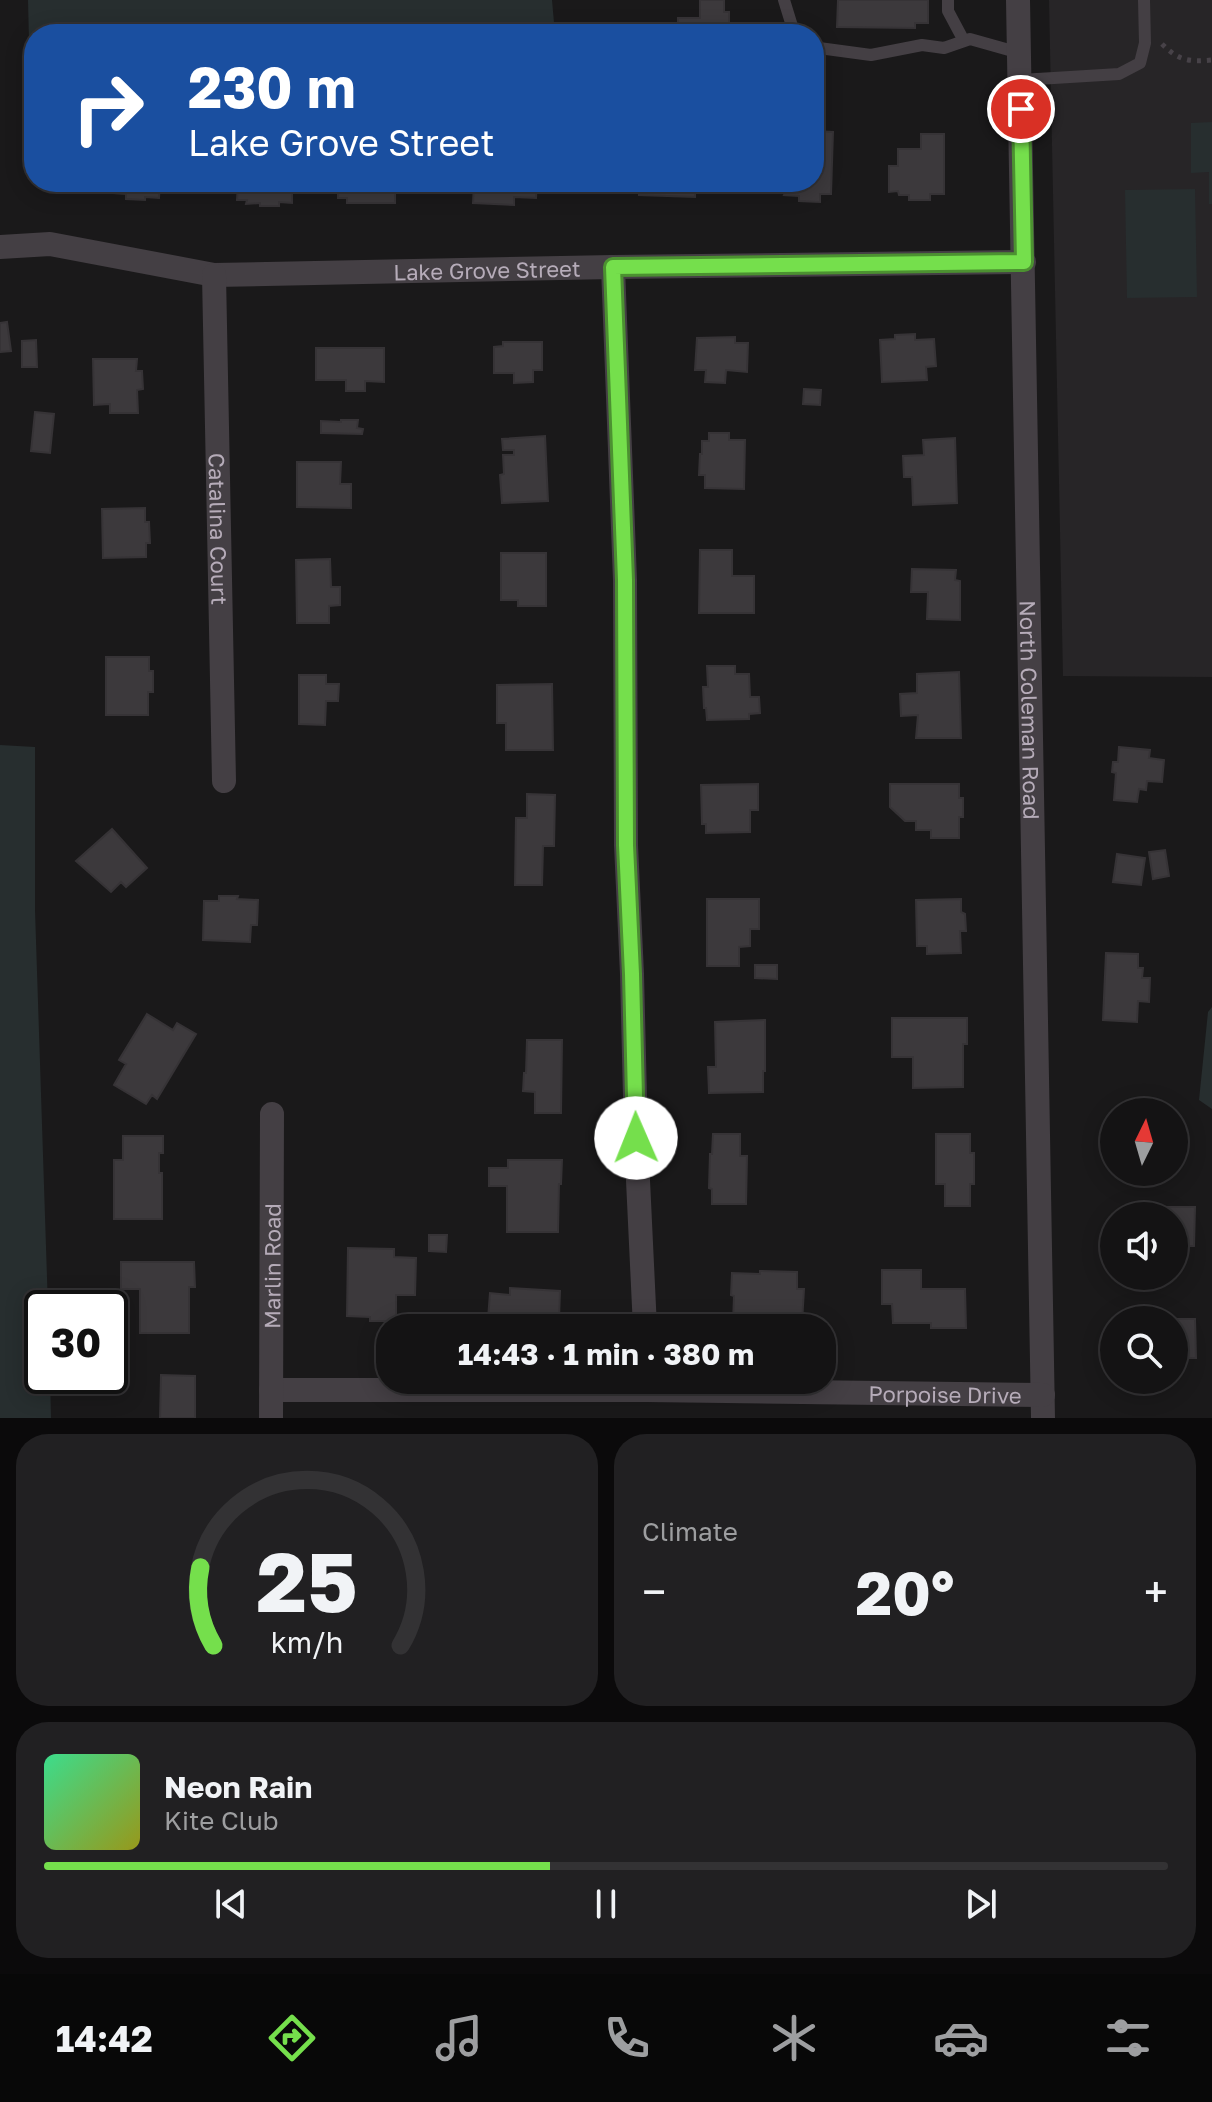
<!DOCTYPE html>
<html lang="en">
<head>
<meta charset="utf-8">
<style>
	body { margin:0; font-family:"Golos Text",sans-serif; background:#212022; color:#f1f3f6; height:100vh; display:flex; flex-direction:column; font-size:30px; white-space:nowrap }
	* { box-sizing:border-box; margin:0 }
	p { font-size:26px; color:#9d9ea0 }
	.icon { flex:none; width:44px; height:44px; fill:none; stroke:currentColor; stroke-width:2; stroke-linecap:round; stroke-linejoin:round }
	.map { position:relative; height:1418px; overflow:hidden }
	.drawer { display:flex; flex-direction:column; gap:16px; padding:16px; background:#0b0a0b; flex:1 }
	.drawer>* { flex:none }
	.banner { position:absolute; left:24px; top:24px; width:800px; height:168px; border-radius:32px; box-shadow:0 4px 20px #0003,0 0 0 2px #333234; background:#1a4fa0; color:#fff; overflow:hidden }
	.needle { width:52px; rotate:5deg }
	.tools { position:absolute; left:1100px; top:1098px; display:grid; gap:16px }
	.tools a { display:grid; place-items:center; width:88px; height:88px; border-radius:50%; background:#141314; box-shadow:0 4px 20px #0003,0 0 0 2px #333234; font-size:40px }
	.speed { position:absolute; left:24px; top:1290px; display:flex; gap:16px; font-size:40px; font-weight:700; text-align:center }
	.speed>* { display:grid; place-content:center; width:104px; height:104px; border-radius:50%; background:#141314; box-shadow:0 4px 20px #0003,0 0 0 2px #333234; line-height:1 }
	.speed .limit { border:4px solid #111; border-radius:12px; background:#fff; color:#111 }
	.pin { position:absolute; display:grid; place-items:center; width:68px; height:68px; color:#fff; margin:-34px; border:4px solid #fff; border-radius:50%; box-shadow:0 2px 8px #0007 }
	.me { position:absolute; width:88px; margin:-44px; rotate:359deg; stroke-linejoin:round; filter:drop-shadow(0 0 6px #0008) }
	.turn { display:flex; align-items:center; gap:28px; height:168px; padding:0 32px; font-size:36px }
	.turn .icon { width:104px; height:104px; stroke-width:2.5 }
	.turn b { display:block; font-size:56px; line-height:68px }
	.big { font-size:60px; font-weight:700; line-height:1.1 }
	.drawer .card { flex:1; display:flex; flex-direction:column; justify-content:center; gap:12px; min-width:0; padding:0 28px; border-radius:32px; background:#212022 }
	.drawer .dial { align-items:center; gap:0 }
	.dial svg { height:208px; overflow:visible; fill:none; stroke:#333234; stroke-width:7; stroke-linecap:round; text-anchor:middle }
	.dial text { fill:#f1f3f6; stroke:none }
	.song { display:flex; align-items:center; gap:24px }
	.cover { width:96px; height:96px; border-radius:12px; background:linear-gradient(135deg,hsl(150 70% 55%),hsl(60 70% 35%)) }
	.played { height:8px; border-radius:4px; background:linear-gradient(90deg,#75df4c 45%,#333234 45%) }
	.keys { display:flex; justify-content:space-around; direction:ltr }
	.heat { display:flex; justify-content:space-between; align-items:center; font-size:44px; direction:ltr }
	.drawer .tiles { flex:1; display:grid; gap:16px; grid-template-columns:1fr 1fr }
	.card:last-child { grid-column:span 2 }
	.trip { position:absolute; left:376px; top:1314px; width:460px; height:80px; border-radius:32px; background:#141314; box-shadow:0 4px 20px #0003,0 0 0 2px #333234; font-weight:700; line-height:80px; text-align:center }
	.tab-bar { display:flex; height:128px; justify-content:space-around; align-items:center; background:#080808; color:#9d9ea0 }
	.tab-bar .icon { width:56px; height:56px }
	.tab-bar .active { color:#75df4c }
	.tab-bar b { font-size:36px; color:#f1f3f6 }
	.map>svg:first-child { display:block }
	.built { fill:#272527 }
	.green { fill:#272e2f }
	.building { fill:#3c393c; stroke:#363336; stroke-width:2 }
	.lines { fill:none; stroke-linecap:round; stroke-linejoin:round }
	.path { stroke:#474248; stroke-width:5; stroke-dasharray:4 6; stroke-linecap:butt }
	.service { stroke:#443f44; stroke-width:12 }
	.minor { stroke:#443f44; stroke-width:24 }
	.route-casing { stroke:#4c9131; stroke-width:20 }
	.route { stroke:#75df4c; stroke-width:14 }
	.labels { text-anchor:middle; dominant-baseline:central; stroke-width:8; stroke-linejoin:round; paint-order:stroke }
	.street-label { font-size:22px; fill:#b6acb9; stroke:#151415 }
</style>
</head>
<body>
<div class="map">
<svg width="1212" height="1418" viewBox="0 0 1212 1418">
	<rect width="100%" height="100%" fill="#1a191a"/>
	<path class="built" d="M1049 0H1212V677L1063 676Z"/>
	<path class="green" d="M28 0H552L555 34H34V81L30 82Z
		M1212 122V204H1209V172L1191 173V123Z
		M1195 189 1197 297 1127 298 1125 190Z
		M0 745 35 747V910L48 1308H42V1376H50L51 1418H0Z
		M1212 1007V1109L1199 1100 1208 1012Z"/>
	<path class="building" d="M700 0H724V12H729V34H662L664 25H678V18H700Z
		M838 0H928V23H915V28L837 27Z
		M814 131 833 132 831 194H820V202L799 201V196L784 195 786 191H778V182H814Z
		M921 134H944V194H930V200H909V195H899L898 191 889 192V166H898V149H921Z
		M105 182H160L159 198 145 197V200L126 199V194L114 193 115 190H105Z
		M238 182H292V203L279 202V206H260V203L246 204 247 200H237Z
		M338 182H395V203H347V198H338Z
		M474 182H537L536 198 514 197V205L473 203Z
		M640 182H695V197L639 195Z
		M7 322 11 351 0 352V323Z
		M915 334V340L934 339 936 366 926 367 927 380 882 382 880 340 895 339V335Z
		M735 337V343H748L747 372 726 370 725 383 705 382 706 370H695L697 338Z
		M36 340 37 367H22V341Z
		M503 342H542V370H533V382L514 383V373H494V347L503 346Z
		M316 348H384V382L365 381V391H346V380H316Z
		M93 359H137L136 371H142L143 389 137 390 138 413H110V404L94 405Z
		M804 389 821 390 820 405 803 404Z
		M35 412 54 414 50 453 31 451Z
		M341 420H358L357 428 363 429 362 434 321 433V421L341 422Z
		M709 433H729V440H745L744 489 705 488V475H699L700 454H702V441H709Z
		M545 436 548 501 502 503 500 475 504 474 503 455H514V450H503L502 439Z
		M955 438 957 503 913 505 912 477H904L903 456 924 455 923 440Z
		M297 462H341L340 484H351V508L297 507Z
		M145 508V522H149L150 543H146V557L103 558 102 509Z
		M700 550H732V576H754V613H699Z
		M501 553H546V606H518V600H501Z
		M330 559 331 587H340V605L329 606V623H297L296 560Z
		M912 569 956 570 955 580 960 581V620L927 619 928 592H911Z
		M106 657H149V671H153V692H148V715H106Z
		M707 666H735V674H749L750 697H759L760 713 749 714V719L707 720 706 708H704L703 687H708Z
		M959 672 961 738H916L918 715 901 716 900 694 917 693V674Z
		M299 675H326V684H339L338 701H326L325 725 299 724Z
		M552 684 553 750H506V723H497V685Z
		M1119 747 1150 750 1149 758 1164 760 1162 782 1147 781 1146 790 1139 789 1137 802 1114 800 1116 773 1112 772 1113 762H1118Z
		M758 784V810H750V832L706 833V824H702L701 785Z
		M890 784H959V798H963V817H959V838H931V830H916V821H905L890 807Z
		M527 794 555 795 554 846H543L542 885H515L516 818H527Z
		M112 829 147 868 126 887 121 882 111 892 76 861Z
		M1165 850 1169 876 1153 879 1149 852Z
		M1117 854 1145 858 1141 885 1113 882Z
		M219 896H238L237 899 258 900 257 925H251L250 942 203 940 204 901H219Z
		M707 899H759V929H750V946L739 947V966H707Z
		M961 899V912L965 914 966 931H960L961 953 927 954V946H917L916 900Z
		M1106 953 1138 954V968H1143L1142 978H1150L1149 1002 1138 1001 1137 1022 1103 1020Z
		M755 965H777V979L755 978Z
		M147 1014 173 1030 177 1023 196 1034 157 1099 152 1095 146 1104 114 1085 126 1064 119 1060Z
		M892 1018H967V1044H963V1087L913 1088V1057H892Z
		M765 1020V1071H763V1092L709 1093 708 1067H716L715 1022Z
		M527 1040H562L561 1113H535V1092L523 1091 524 1073H526Z
		M713 1134H740V1156H747L746 1204H712V1189L709 1188 710 1154H712Z
		M936 1134H970V1153H974V1184H970V1206H945V1184H936Z
		M123 1136H163V1153H159V1173H162V1219H114V1160H123Z
		M508 1160H562L561 1184H559L558 1232H507V1186H489V1168H508Z
		M1154 1207H1195L1194 1246H1174V1216H1154Z
		M429 1235H447L446 1252 429 1251Z
		M348 1248 394 1249V1257L416 1258 415 1295H396V1321H370V1317L347 1316Z
		M121 1262H194L195 1287H189V1333H140V1289H121Z
		M882 1270H921V1289H965L966 1328H931V1323H893L892 1304H882Z
		M760 1271 797 1272V1289H804L802 1323 785 1322V1327L752 1326V1323L733 1322 734 1296 731 1295 732 1273 760 1274Z
		M510 1288 560 1291 559 1320 540 1319V1325L507 1323 508 1321 488 1319 490 1293 510 1295Z
		M1152 1319H1195L1196 1358H1174V1320Z
		M161 1375 195 1376V1418H160Z"/>
	<g class="lines">
		<path class="path" d="M1162 44C1179 61 1189 62 1212 60"/>
		<path class="service" d="M784 0 792 26 801 34
			M948 0V11L964 41
			M814 44 819 48 871 55 922 45 944 48 970 39 1020 53
			M1021 80 1119 74 1140 63 1145 43 1144 0"/>
		<g class="minor">
			<path id="s1" d="M1018 0 1043 1418"/>
			<path id="s2" d="M0 247 50 244 214 275 613 267 1024 262"/>
			<path d="M613 267 625 580 626 845 632 974 636 1138 645 1328"/>
			<path id="s3" d="M214 275 224 781"/>
			<path id="s4" d="M271 1390H647L1043 1395"/>
			<path id="s5" d="M271 1418 272 1114"/>
		</g>
	</g>
	<g class="lines">
		<defs>
			<path id="route" d="M636 1138 632 974 626 845 625 580 613 267 1024 262 1021 109"/>
		</defs>
		<use href="#route" class="route-casing"/>
		<use href="#route" class="route"/>
	</g>
	<g class="labels">
		<g class="street-label">
			<text stroke="none"><textPath href="#s2" startOffset="490">Lake Grove Street</textPath></text>
			<text stroke="none"><textPath href="#s3" startOffset="254">Catalina Court</textPath></text>
			<text stroke="none"><textPath href="#s1" startOffset="710">North Coleman Road</textPath></text>
			<text stroke="none"><textPath href="#s5" startOffset="152">Marlin Road</textPath></text>
			<text stroke="none"><textPath href="#s4" startOffset="674">Porpoise Drive</textPath></text>
		</g>
	</g>
</svg>
<div class="tools">
<a><svg class="needle" viewBox="-14 -14 28 28"><path d="M0-13l5 13h-10z" fill="#e53935"/><path d="M0 13l5-13h-10z" fill="#9d9ea0"/></svg></a>
<a><svg class="icon" aria-label="sound" viewBox="0 0 24 24"><path d="M4 9h4l5-4v14l-5-4H4zM17 9q2 3 0 6"/></svg></a>
<a><svg class="icon" aria-label="search" viewBox="0 0 24 24"><circle cx="10" cy="10" r="6"/><path d="M15 15l6 6"/></svg></a>
</div>
<div class="speed"><div class="limit">30</div></div>
<div class="pin" style="left:1021px;top:109px;background:#d93025"><svg class="icon" aria-label="arrive" viewBox="0 0 24 24"><path d="M6 21V4h12l-3 4 3 4H6"/></svg></div>
<svg class="me" style="left:636px;top:1138px" viewBox="-20 -20 40 40"><circle r="19" fill="#fff"/><path d="M0-13L10 11 0 6-10 11z" fill="#75df4c"/></svg>
<div class="trip">14:43 · 1 min · 380 m</div>
<div class="banner">
<div class="turn"><svg class="icon" aria-label="right" viewBox="0 0 24 24"><path d="M7 20v-9h11M14 6l5 5-5 5"/></svg><div><b>230 m</b>Lake Grove Street</div></div>
</div>
</div>
<section class="drawer">
<div class="tiles">
<div class="card dial"><svg viewBox="0 0 100 80">
<path d="M14 69A42 42 0 1 1 86 69"/>
<path d="M14 69A42 42 0 0 1 9 39" stroke="#75df4c"/>
<text x="50" y="56" font-size="32" font-weight="700">25</text>
<text x="50" y="72" font-size="11">km/h</text>
</svg></div>
<div class="card"><p>Climate</p>
<div class="heat"><a>−</a><b class="big">20°</b><a>+</a></div>
</div>
<div class="card">
<div class="song"><i class="cover"></i><div><b>Neon Rain</b><p>Kite Club</p></div></div>
<div class="played"></div>
<div class="keys"><svg class="icon" aria-label="previous" viewBox="0 0 24 24"><path d="M18 5L8 12l10 7zM5 5v14"/></svg><svg class="icon" aria-label="pause" viewBox="0 0 24 24"><path d="M8 5v14M16 5v14"/></svg><svg class="icon" aria-label="next" viewBox="0 0 24 24"><path d="M6 5l10 7-10 7zM19 5v14"/></svg></div>
</div>
</div>
</section>
<nav class="tab-bar">
<b>14:42</b>
<svg class="icon active" aria-label="directions" viewBox="0 0 24 24"><path d="M12 3l9 9-9 9-9-9zM9 14v-3h6M13 9l2 2-2 2"/></svg>
<svg class="icon" aria-label="music" viewBox="0 0 24 24"><path d="M9 18V5l10-2v13"/><circle cx="6" cy="18" r="3"/><circle cx="16" cy="16" r="3"/></svg>
<svg class="icon" aria-label="phone" viewBox="0 0 24 24"><path d="M5 4h4l2 5-3 2q2 4 5 5l2-3 5 2v4C11 20 4 13 5 4z"/></svg>
<svg class="icon" aria-label="climate" viewBox="0 0 24 24"><path d="M12 3v18M4 7l16 10M4 17L20 7"/></svg>
<svg class="icon" aria-label="car" viewBox="0 0 24 24"><path d="M5 17H2v-5l4-1 3-4h7l3 4 3 1v5h-3M9 17h6M6 11h13"/><circle cx="7" cy="17" r="2"/><circle cx="17" cy="17" r="2"/></svg>
<svg class="icon" aria-label="filters" viewBox="0 0 24 24"><path d="M4 7h16M4 17h16"/><circle cx="9" cy="7" r="2"/><circle cx="15" cy="17" r="2"/></svg>
</nav>
</body>
</html>
